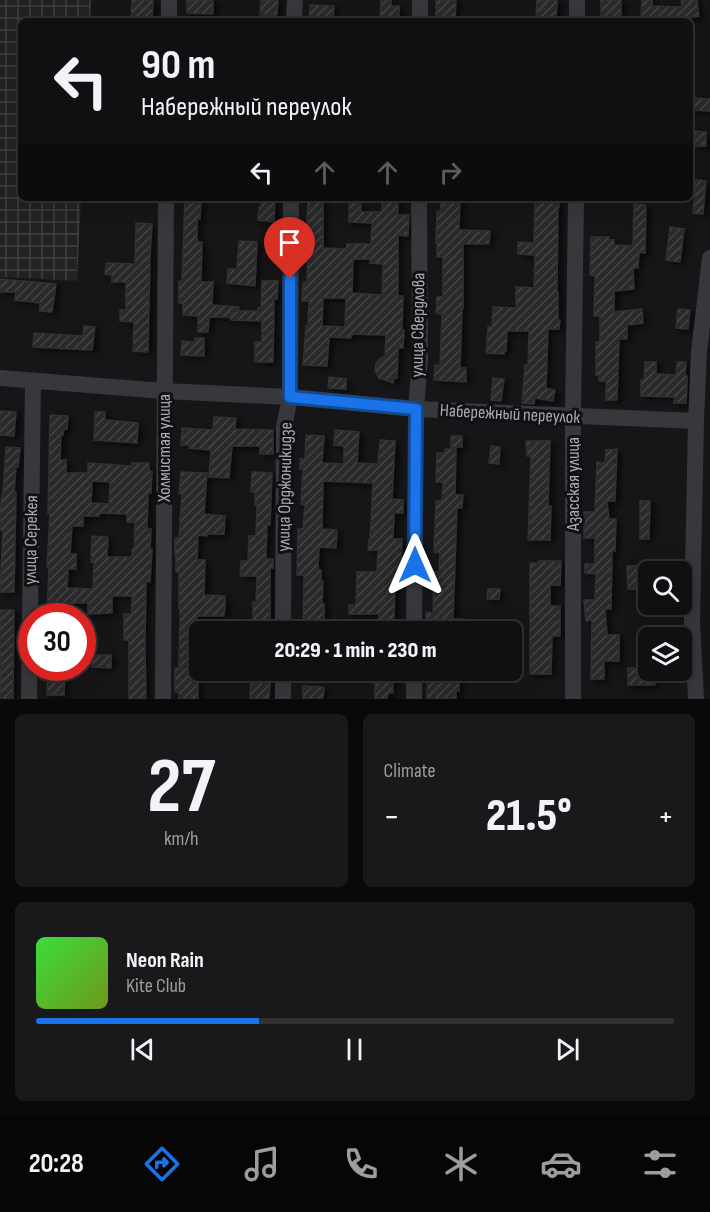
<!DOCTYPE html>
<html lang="en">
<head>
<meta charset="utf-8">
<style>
	body { margin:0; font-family:"Sofia Sans Condensed",sans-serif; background:#19191b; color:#f1f3f6; height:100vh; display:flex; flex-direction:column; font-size:22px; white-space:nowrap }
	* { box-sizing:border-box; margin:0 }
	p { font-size:20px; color:#9c9d9f }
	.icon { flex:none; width:33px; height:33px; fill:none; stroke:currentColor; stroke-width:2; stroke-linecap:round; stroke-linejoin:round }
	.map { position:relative; height:699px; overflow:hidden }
	.details { display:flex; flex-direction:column; gap:15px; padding:15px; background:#09090a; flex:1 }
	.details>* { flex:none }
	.hud { position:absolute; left:18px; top:18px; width:675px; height:183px; border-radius:9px; box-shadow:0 6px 24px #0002,0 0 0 2px #303032; background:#101012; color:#f1f3f6; overflow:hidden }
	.controls { position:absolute; left:638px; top:561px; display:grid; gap:12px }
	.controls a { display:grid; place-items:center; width:54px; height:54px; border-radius:9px; background:#101012; box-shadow:0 6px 24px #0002,0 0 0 2px #303032; font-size:30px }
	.speed { position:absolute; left:18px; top:603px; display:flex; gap:12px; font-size:30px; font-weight:700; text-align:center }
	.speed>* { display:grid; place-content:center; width:78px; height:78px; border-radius:50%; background:#101012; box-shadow:0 6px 24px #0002,0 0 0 2px #303032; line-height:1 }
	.speed .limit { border:9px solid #d22; background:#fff; color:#111 }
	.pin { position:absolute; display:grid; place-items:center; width:51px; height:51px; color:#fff; margin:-62px -26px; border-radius:50% 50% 50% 0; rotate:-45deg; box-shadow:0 0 6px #0007 }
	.pin .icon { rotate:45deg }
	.me { position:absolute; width:66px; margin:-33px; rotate:0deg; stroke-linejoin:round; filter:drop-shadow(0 0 4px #0008) }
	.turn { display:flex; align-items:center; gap:21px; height:126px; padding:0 24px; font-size:27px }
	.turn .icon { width:78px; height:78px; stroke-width:2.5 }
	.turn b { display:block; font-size:42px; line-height:51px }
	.lanes { display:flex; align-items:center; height:57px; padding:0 24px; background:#0003; justify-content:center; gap:30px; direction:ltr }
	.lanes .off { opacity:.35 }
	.big { font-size:45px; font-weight:800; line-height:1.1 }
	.details .widget { flex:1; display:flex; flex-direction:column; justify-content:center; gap:9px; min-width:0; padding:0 21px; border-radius:9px; background:#19191b }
	.details .dial { align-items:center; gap:0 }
	.dial b { font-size:78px; line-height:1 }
	.song { display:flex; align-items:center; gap:18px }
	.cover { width:72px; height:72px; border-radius:9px; background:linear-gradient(135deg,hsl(120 70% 55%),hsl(80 70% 35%)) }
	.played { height:6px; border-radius:3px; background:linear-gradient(90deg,#1a73e8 35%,#303032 35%) }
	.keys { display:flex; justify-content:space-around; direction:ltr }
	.heat { display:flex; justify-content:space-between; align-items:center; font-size:33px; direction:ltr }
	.details .tiles { flex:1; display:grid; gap:15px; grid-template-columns:1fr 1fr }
	.widget:last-child { grid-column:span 2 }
	.trip { position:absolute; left:189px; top:621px; width:333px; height:60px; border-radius:9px; background:#101012; box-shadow:0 6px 24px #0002,0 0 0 2px #303032; font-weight:800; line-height:60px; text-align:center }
	.tabs { display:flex; height:96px; justify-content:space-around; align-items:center; background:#060607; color:#9c9d9f }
	.tabs .icon { width:42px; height:42px }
	.tabs .on { color:#1a73e8 }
	.tabs b { font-size:27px; color:#f1f3f6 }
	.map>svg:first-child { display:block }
	.industrial { fill:url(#industrial-grid) }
	.building { fill:url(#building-hatch); stroke:#303033; stroke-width:1.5; fill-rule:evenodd; filter:url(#shadow) }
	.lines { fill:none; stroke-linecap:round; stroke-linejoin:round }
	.minor { stroke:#37373c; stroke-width:16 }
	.route-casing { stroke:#114b97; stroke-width:15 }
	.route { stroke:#1a73e8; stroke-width:10 }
	.labels { text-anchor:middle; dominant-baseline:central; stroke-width:6; stroke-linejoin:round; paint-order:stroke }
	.street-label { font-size:18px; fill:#a9abb7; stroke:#111113 }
</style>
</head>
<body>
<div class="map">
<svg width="710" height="699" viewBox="0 0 710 699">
	<defs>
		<pattern id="industrial-grid" width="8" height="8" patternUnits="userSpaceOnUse" patternTransform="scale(1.5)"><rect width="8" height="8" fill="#222224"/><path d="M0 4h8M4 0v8" fill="none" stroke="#3f3f42"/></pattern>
		<pattern id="building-hatch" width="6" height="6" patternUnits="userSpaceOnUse" patternTransform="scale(1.5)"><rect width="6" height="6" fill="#29292c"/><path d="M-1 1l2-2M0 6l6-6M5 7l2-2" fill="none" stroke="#454548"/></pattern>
		<filter id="shadow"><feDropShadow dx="4" dy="2.5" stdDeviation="3" flood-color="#0009"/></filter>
	</defs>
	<rect width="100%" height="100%" fill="#161618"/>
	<path class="industrial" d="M0 0H91L90 21H21V198H81L77 281 0 277Z"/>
	<path class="building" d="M132 0H153L152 21H131Z
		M187 0H213V14L187 13Z
		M261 0H278L277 15H260Z
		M381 0H391V6H399V21H380Z
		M436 0H456L455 21H436Z
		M537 0H557L556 21H536Z
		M601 0H621V21H601Z
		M642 0H652V6L682 7 681 0H697L699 16 667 21H646L647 16H641Z
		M310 5 334 6 333 21H309Z
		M690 98 710 99V111L690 110Z
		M690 131 706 132V146H690Z
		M696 180 706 181 703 214 693 213Z
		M185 198H201L200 219H197V242H202L201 282H213L212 305 239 307 238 311H258V308H261L262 281H278L277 299H274L273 362H255V342H262V321L231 320 229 317H209L208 332H198V316L183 315V303H179V281H182Z
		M261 198H275L274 222 258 220 259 207H261Z
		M308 198H323V248L346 249 347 244H371L372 223 349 222V202L361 203V212H381L382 211V198H398V215H409L408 236 398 235V296H403L402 330H404L403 348H398L397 378H394L393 383 379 378 375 371 376 363 382 357H385L386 335 352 334 351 338 329 337 327 366 303 365 306 326H308L309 301H302L303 282H307L308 242H306ZM353 259H370V263L383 264 382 295 352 293ZM323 298H346L345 327 322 326Z
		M441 198H460L459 230 490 231 489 244H463V309H462L460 368H466V382L434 380 435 365 440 366 442 314 436 313 437 297H443V257H437V243H436L437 211H441Z
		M535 198H559V207H558L557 292H558V320H560L559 329H548L546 388 555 390 553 401 535 398 534 404 522 403 525 365H528L529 331H507L506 351H504V354L486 353 488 327H492L493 307 516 308V287L534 288 535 255 518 254V242L534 243Z
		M634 204 646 205 645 253 639 252 638 268H633L634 289 614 291V312L642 309 643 323 627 325V339H619L617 400H606V381H599V375H596V342H600V316H594L595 276 590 275 591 237H609V240H614V245L633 246Z
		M136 223 152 224 150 257 148 352 133 351 134 322 120 321V310H126V282H112V275L105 274 106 263 135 264Z
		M670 227 684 229 680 262 666 260Z
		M239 241 257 242 255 286 227 283 228 269H237Z
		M0 279 56 284 52 312 40 311V303L15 300 16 292H0Z
		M678 309 690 310 688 329 676 328Z
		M84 326 95 327 92 350 33 347 34 333 83 336Z
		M195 338H204V356L181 355 182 341 195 342Z
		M645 362H656V374L676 375 677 362H686L685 376H687V384L686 403H674L675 397 641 396V380H644Z
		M329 377 346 379V389L328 388Z
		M493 378 504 379 501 401 491 400Z
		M0 411 16 412 14 436 0 435Z
		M95 412H105V420L138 423 137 443 94 440Z
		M50 415 68 416 67 429H64L63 435H61L60 460H66V473H88V463L131 466 132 463H149V471H152L151 493H148L147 529H151L150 549H152L150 582 146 581 145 645 146 699H129V640H124V614H132V596H112V613L88 614V603H68V616H47L49 567H47L50 514H48ZM92 481 110 482 109 504 91 503ZM99 513 127 514V522H135L134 549H132V557H107L108 537 92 536 91 562H94L93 589 67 588 68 569H76V554H70L72 526H83V516H99Z
		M214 417 236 418 235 429 273 430V454H260V446H232L229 478 209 477 211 450 189 448 190 445H181L182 428 213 430Z
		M335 430 359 432 357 463 378 464 380 440 395 441 392 499 403 500V513H394L393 539H402L401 569H395L394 628H378L379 614H349V605H356L357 572H377L378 550H368L369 540H370L373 483 323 481 322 529 337 530 336 548 319 547 318 569 321 570V581H323L322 604H324V632H303L304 575H297L298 529H303L305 505 301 504 303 469H300V459H305L306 435 324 436 322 463 344 464V446L334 445Z
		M451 436H462V447H451Z
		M526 441H550L548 506H551L550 540H528L531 456H527Z
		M491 446 500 447 499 464 489 463Z
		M6 447 20 448 18 467H16L14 492H16L14 592H0L3 530H0V517L2 493H3Z
		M445 449H456L455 495H463L462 508H457L453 619H465V632H428L429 622 426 621V612L433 613 434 572H439L440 553 434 552 436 501H442L443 482H436L437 453H445Z
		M617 449 615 501H607L609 519H616L615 551H612L611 609H605L607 635H619V661H604V679H591L592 620 586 621 584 600H595L596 574 585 573V564H595V538H584V512H595L597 462 605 463 606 450Z
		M181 472 207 473 204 514 225 516 224 534H207V536L198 535 197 560H205L204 595 225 596V606L224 616H197L196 636H198V650H200V679H198V699H179V692H175V668H179L180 609H179V572H176V554H175V538H179L182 494H179Z
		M252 472 272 473 270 525H267L266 559H273V568H270V632H253V602H256L257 576H240L241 561H248L249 536H256L257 505H255V492H251Z
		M640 501H650L649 539H640Z
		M539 561H561L560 585H550V606H560V636H552L551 674H530V563H539Z
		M627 566H641V589H628Z
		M488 589H500L499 599H487Z
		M0 610H14L13 699H0L1 663H0Z
		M92 655H111V668L92 667Z
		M48 668 65 669 64 695H47Z
		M628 668H648V670H655V685H628Z
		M257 670H271L269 699H250L251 673H257Z
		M428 670H455V674H459V691H456V699H427Z
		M375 676H393V693H388L387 699H375Z
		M303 686 324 687 323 699H303Z"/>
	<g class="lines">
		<path class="minor" d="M577 0V21
			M169 21V0
			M294 21 295 0
			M420 21V0
			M0 378 164 391 290 397 416 409 696 421
			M283 632 284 427 290 397 291 198
			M414 632 416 409 420 359 419 198
			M29 699 33 381
			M163 699 166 198
			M283 699V670
			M414 699V670
			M573 699V417L576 198
			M696 699 692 622 696 421 699 352 710 258"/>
	</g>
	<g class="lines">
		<defs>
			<path id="route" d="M290 279V397L416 409 415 565"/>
		</defs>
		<use href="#route" class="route-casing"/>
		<use href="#route" class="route"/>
	</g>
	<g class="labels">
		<g class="street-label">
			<text transform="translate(418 325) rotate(-89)">улица Свердлова</text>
			<text transform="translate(510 414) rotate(3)">Набережный переулок</text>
			<text transform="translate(164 448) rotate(-90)">Холмистая улица</text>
			<text transform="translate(573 484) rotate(-90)">Азасская улица</text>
			<text transform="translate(285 487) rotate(-89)">улица Орджоникидзе</text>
			<text transform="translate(31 540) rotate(-89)">улица Серекея</text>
		</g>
	</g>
</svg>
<div class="controls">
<a><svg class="icon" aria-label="search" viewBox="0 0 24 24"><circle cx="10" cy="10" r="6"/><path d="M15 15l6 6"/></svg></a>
<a><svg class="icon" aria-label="layers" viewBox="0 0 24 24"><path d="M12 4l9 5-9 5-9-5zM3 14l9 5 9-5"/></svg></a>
</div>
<div class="speed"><div class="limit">30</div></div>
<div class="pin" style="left:290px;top:279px;background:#d93025"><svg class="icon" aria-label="arrive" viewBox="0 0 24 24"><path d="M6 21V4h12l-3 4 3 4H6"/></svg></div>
<svg class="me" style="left:415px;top:565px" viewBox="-20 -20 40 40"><path d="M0-17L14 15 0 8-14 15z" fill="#1a73e8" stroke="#fff" stroke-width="4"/></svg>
<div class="trip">20:29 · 1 min · 230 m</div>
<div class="hud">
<div class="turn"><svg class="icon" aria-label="left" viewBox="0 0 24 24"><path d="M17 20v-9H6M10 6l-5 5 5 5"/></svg><div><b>90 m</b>Набережный переулок</div></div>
<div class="lanes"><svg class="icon" aria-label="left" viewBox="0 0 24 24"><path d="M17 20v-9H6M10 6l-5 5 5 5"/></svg><svg class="icon off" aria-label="ahead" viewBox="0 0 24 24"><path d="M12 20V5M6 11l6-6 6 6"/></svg><svg class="icon off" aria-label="ahead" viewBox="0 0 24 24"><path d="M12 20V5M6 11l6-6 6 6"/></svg><svg class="icon off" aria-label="right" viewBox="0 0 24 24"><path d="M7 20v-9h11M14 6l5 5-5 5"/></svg></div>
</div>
</div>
<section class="details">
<div class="tiles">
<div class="widget dial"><b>27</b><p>km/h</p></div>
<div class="widget"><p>Climate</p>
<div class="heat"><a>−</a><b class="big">21.5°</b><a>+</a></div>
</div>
<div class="widget">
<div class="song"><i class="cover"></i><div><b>Neon Rain</b><p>Kite Club</p></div></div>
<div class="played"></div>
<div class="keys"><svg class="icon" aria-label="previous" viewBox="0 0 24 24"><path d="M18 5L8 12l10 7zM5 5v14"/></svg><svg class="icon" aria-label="pause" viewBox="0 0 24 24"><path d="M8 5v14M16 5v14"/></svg><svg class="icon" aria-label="next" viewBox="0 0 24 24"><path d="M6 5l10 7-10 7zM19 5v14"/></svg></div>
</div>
</div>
</section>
<nav class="tabs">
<b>20:28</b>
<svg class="icon on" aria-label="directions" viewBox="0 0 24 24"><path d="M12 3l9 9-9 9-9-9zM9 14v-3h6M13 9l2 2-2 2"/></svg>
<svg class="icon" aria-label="music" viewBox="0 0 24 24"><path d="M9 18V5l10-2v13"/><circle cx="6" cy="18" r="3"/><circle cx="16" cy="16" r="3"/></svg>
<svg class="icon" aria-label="phone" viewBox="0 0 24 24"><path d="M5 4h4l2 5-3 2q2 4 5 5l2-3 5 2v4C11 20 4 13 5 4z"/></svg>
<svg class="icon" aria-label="climate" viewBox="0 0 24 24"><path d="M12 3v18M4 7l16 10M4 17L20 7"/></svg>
<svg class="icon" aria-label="car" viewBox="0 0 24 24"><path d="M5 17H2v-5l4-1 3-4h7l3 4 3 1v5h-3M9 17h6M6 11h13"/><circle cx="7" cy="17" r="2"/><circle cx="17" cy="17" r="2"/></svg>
<svg class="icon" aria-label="filters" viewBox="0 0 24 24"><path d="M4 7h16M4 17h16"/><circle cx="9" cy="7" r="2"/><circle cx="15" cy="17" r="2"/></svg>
</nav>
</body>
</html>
